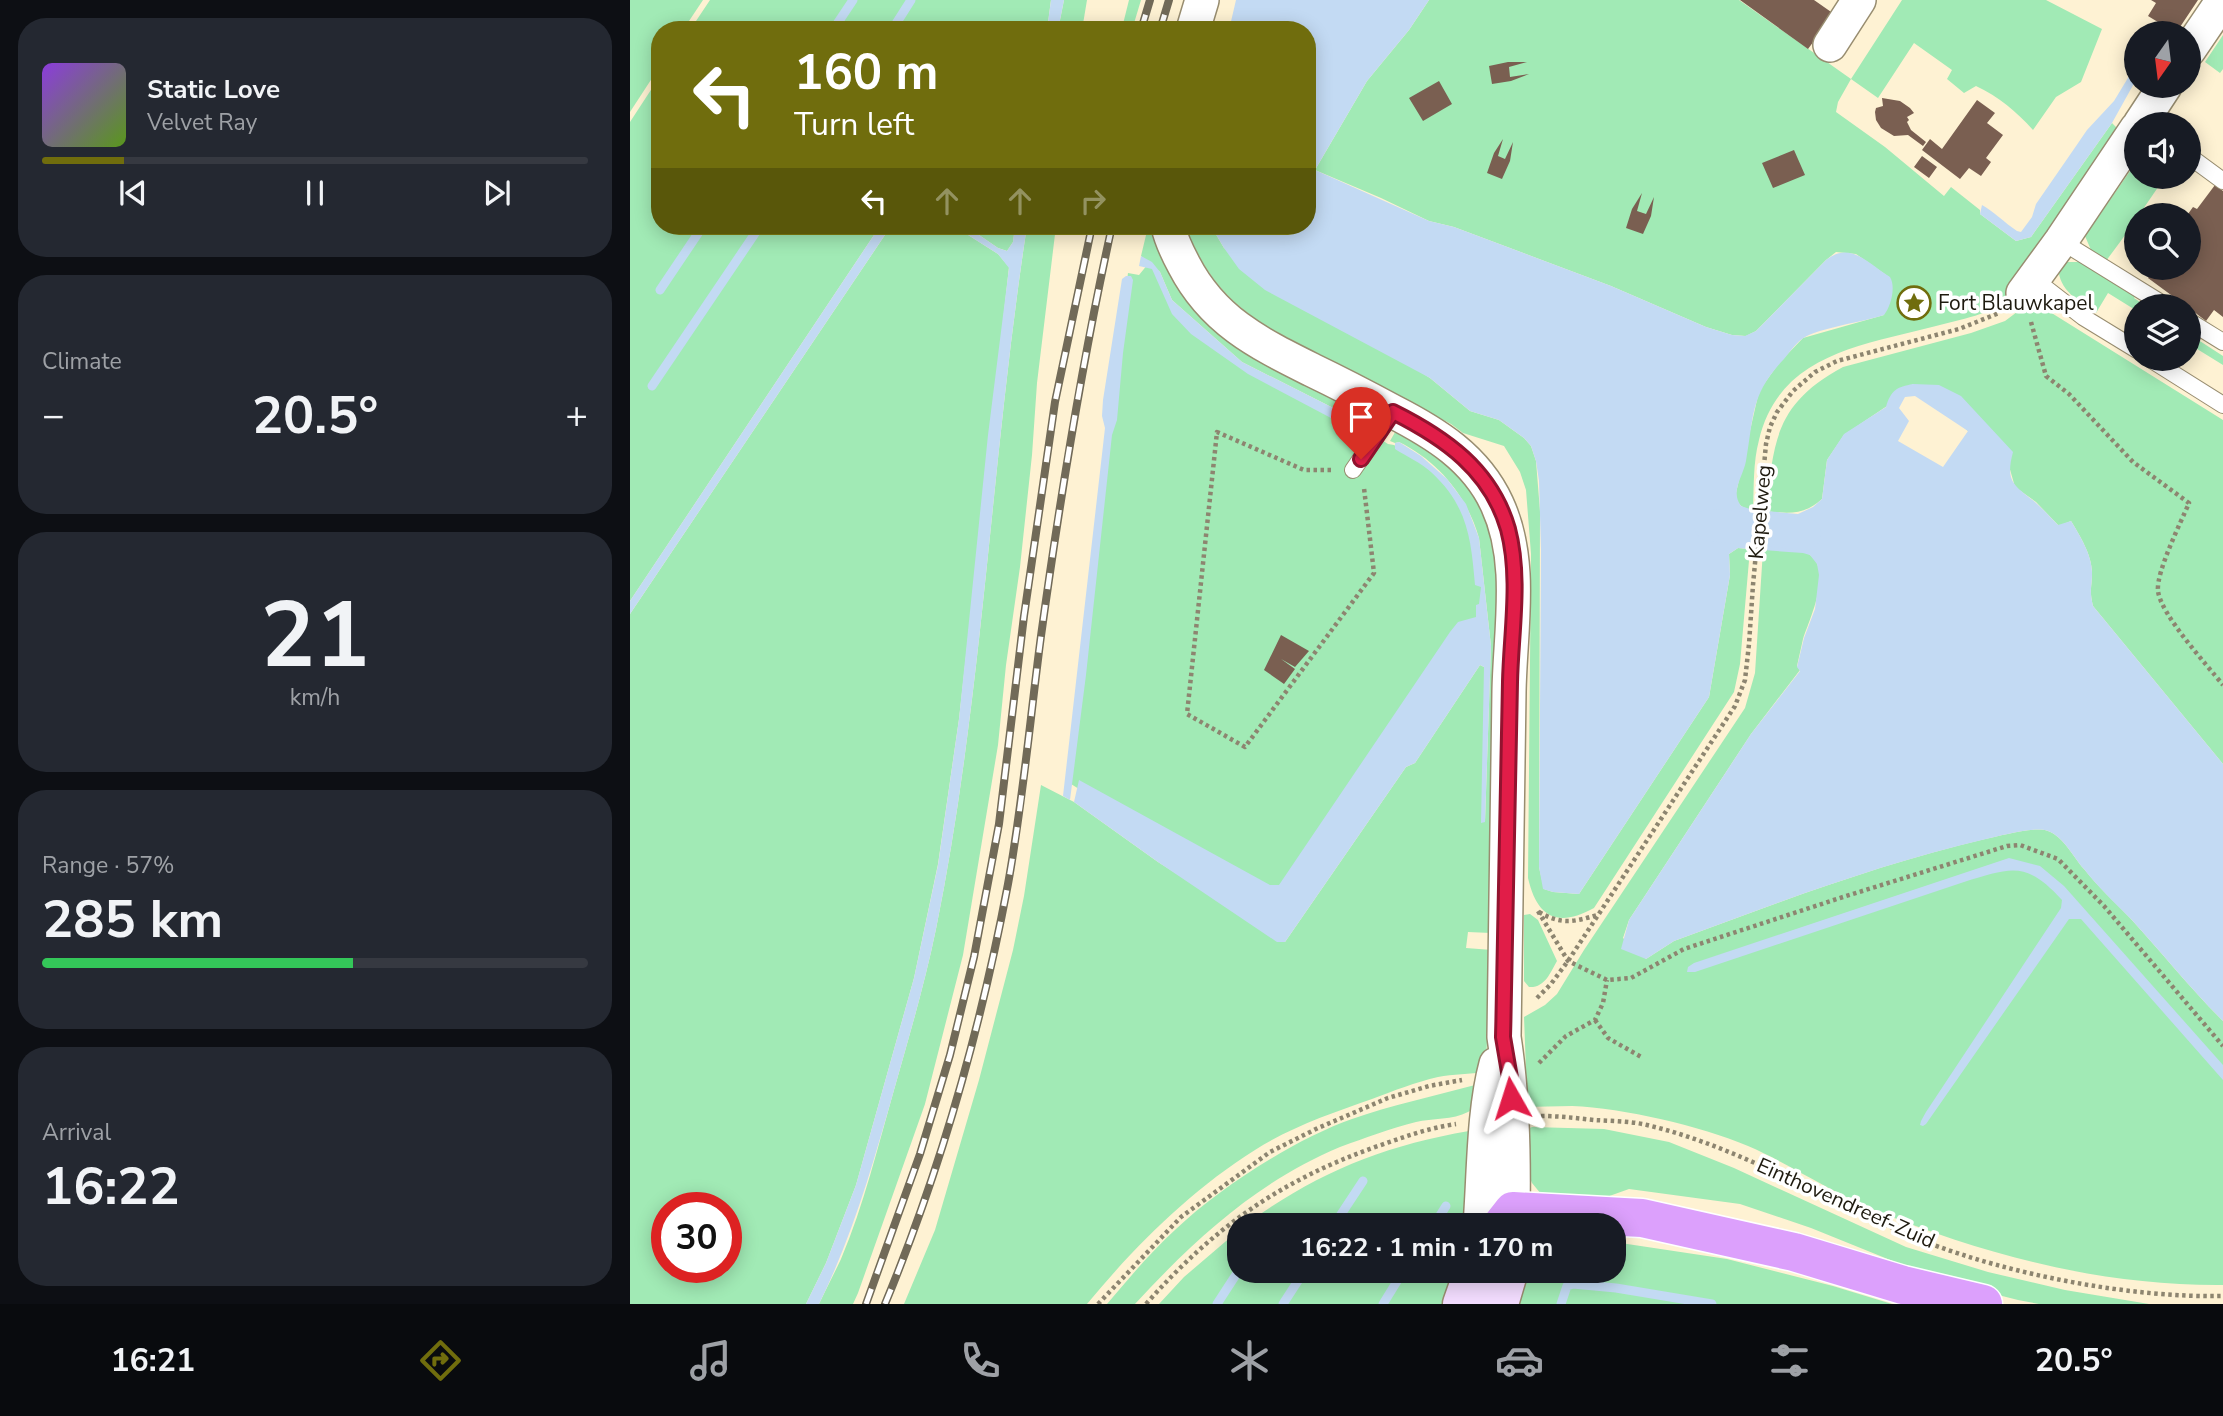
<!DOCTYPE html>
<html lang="en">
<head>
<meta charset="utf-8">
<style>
	body { margin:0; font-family:"Nunito Sans",sans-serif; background:#242831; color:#f1f3f6; height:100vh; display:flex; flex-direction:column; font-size:26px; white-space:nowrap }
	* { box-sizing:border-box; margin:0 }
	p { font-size:23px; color:#9ea1a6 }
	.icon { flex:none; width:38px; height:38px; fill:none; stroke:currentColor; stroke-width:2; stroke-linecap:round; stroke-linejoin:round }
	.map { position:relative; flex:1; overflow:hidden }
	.panel { display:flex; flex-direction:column; gap:18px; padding:18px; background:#0d0f14; width:630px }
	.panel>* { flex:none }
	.hud { position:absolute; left:21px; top:21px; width:665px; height:214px; border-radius:28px; box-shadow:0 4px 18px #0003; background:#706d0d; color:#fff; overflow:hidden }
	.needle { width:46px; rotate:194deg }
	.controls { position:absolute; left:1494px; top:21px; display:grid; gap:14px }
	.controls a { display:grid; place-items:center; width:77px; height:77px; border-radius:50%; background:#171b24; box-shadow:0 4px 18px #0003; font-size:35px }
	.speed { position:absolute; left:21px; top:1192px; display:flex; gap:14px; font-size:35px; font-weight:700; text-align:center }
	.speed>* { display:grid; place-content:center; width:91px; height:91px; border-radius:50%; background:#171b24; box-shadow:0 4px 18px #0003; line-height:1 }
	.speed .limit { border:10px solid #d22; background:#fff; color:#111 }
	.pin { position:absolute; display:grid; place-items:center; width:60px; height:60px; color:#fff; margin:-72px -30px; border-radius:50% 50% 50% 0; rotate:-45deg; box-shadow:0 0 7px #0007 }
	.pin .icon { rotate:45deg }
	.me { position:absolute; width:77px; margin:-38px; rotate:354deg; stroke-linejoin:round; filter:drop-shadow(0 0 5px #0008) }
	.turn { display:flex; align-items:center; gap:24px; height:147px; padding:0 28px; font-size:32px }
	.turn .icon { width:91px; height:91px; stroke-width:2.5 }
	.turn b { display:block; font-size:49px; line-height:60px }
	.lanes { display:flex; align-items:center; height:66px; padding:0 28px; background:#0003; justify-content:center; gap:35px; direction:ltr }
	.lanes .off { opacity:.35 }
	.big { font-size:52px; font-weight:700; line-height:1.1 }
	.panel .card { flex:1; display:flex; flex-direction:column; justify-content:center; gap:10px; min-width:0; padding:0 24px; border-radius:28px; background:#242831 }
	.panel .dial { align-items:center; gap:0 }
	.dial b { font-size:91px; line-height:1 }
	.song { display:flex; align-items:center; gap:21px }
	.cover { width:84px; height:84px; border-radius:10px; background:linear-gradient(135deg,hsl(270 70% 55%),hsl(90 70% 35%)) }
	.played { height:7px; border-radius:4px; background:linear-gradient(90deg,#706d0d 15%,#363941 15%) }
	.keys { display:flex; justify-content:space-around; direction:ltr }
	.heat { display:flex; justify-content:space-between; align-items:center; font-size:38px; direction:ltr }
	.charge { height:10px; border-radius:5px; background:linear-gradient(90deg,#34c759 57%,#363941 0) }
	.trip { position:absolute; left:597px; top:1213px; width:399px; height:70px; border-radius:28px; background:#171b24; box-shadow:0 4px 18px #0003; font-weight:700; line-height:70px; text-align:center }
	.tabs { display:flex; height:112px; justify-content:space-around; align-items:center; background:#090b0e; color:#9ea1a6 }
	.tabs .icon { width:49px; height:49px }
	.tabs .selected { color:#706d0d }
	.tabs b { font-size:32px; color:#f1f3f6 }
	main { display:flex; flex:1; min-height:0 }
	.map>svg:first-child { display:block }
	.green { fill:#a1eab5; fill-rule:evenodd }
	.water { fill:#c3daf3; fill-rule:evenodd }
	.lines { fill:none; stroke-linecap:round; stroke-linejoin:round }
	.stream { stroke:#c3daf3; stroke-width:9 }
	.canal { stroke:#c3daf3; stroke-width:32 }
	.building { fill:#7a5f51 }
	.service-casing { stroke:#988d70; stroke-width:18 }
	.minor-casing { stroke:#988d70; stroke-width:36 }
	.secondary-casing { stroke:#988d70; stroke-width:41 }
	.trunk-casing { stroke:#fff; stroke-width:41 }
	.path { stroke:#8d8570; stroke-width:4.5; stroke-dasharray:3.5 3.5; stroke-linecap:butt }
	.service { stroke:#fff; stroke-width:16 }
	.minor { stroke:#fff; stroke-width:33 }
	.secondary { stroke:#f2dcfe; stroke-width:38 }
	.trunk { stroke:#dca0fc; stroke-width:38 }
	.rail-casing { stroke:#716a58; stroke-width:8 }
	.rail { stroke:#fff; stroke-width:5; stroke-dasharray:16; stroke-linecap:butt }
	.route-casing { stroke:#92132f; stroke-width:18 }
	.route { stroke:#e11d48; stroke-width:12 }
	.labels { text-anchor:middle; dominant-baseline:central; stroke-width:7; stroke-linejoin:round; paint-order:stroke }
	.poi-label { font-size:21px; fill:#1e1a0f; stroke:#fff; text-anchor:start }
	.street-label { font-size:21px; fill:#1e1a0f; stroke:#fff }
</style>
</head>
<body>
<main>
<section class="panel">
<div class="card">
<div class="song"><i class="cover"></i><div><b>Static Love</b><p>Velvet Ray</p></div></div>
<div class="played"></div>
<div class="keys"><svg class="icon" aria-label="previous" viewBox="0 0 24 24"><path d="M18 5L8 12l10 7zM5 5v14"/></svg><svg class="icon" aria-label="pause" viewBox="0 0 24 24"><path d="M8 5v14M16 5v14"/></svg><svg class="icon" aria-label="next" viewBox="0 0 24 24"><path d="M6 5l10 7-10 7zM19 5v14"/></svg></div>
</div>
<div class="card"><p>Climate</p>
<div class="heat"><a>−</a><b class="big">20.5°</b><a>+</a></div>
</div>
<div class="card dial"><b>21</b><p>km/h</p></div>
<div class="card"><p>Range · 57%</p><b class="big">285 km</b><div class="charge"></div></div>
<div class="card"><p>Arrival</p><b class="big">16:22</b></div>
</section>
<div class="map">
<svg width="1593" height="1304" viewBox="0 0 1593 1304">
	<rect width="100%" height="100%" fill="#fef2d3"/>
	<path class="green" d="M0 0H73L53 30H30V66L0 112Z
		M80 0H421L417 30H60Z
		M434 0H457L452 30H428Z
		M499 0H511L502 30 492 28Z
		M799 0H1109L1221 79 1272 0H1416L1472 29 1451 82 1426 97 1403 130C1386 111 1369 97 1346 86L1334 93 1317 79 1322 70 1284 43 1248 98 1221 79 1208 102 1206 112 1255 147 1314 196 1321 187 1350 210V214L1386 241 1401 237 1482 123 1488 129 1381 297C1360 315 1332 319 1306 326 1233 345 1149 354 1129 440 1123 462 1124 487 1123 510 1112 509 1106 504 1106 493L1129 391 1149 363 1173 338 1254 315 1259 277 1226 254 1206 252 1196 260 1126 331 1116 336 1102 335 1076 327 981 286 824 227 799 221 751 198 685 170 737 81 779 30Z
		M1593 35V69L1590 73 1575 62Z
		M30 76V226H250L0 601V122Z
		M1507 161V177H1535L1509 215H1507V219L1476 261 1461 250 1455 236Z
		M261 226H324L368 254 379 267 329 719 308 864 284 978 226 1185 196 1263 176 1304H0V614ZM37 1208H96V1267H37Z
		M336 226H385L383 242 377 251 368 248Z
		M397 226H426L407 383 402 455 390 567 376 665 368 745 333 955 295 1104 228 1293 223 1304H189C196 1289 204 1274 211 1259 234 1205 248 1146 264 1090 279 1037 295 983 306 929 353 697 361 459 397 226Z
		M555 226H581L594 248 800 378 840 411 869 420 894 438 901 446 906 461 910 511 909 867 914 889 923 892 949 894 1079 697 1100 575 1099 554 1108 548 1120 549 1110 664 1104 692 964 908C928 928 907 918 898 878L901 554 896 490 890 472 874 446 833 433 821 424 639 328C593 298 576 275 555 226Z
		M517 231 525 233 531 250 738 411 742 432 734 427 731 422 612 362 542 300 530 272 511 256Z
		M1429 262H1451L1507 294 1504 298 1516 306H1507V311L1478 293 1466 313C1447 300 1425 288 1429 262Z
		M518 264 529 273 542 304 612 364 733 428 758 444 764 445 802 469 830 499 851 557 852 618 647 913 441 784 486 361 498 273 509 275Z
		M1399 299 1593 420V764L1463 606C1459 589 1462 588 1462 573 1462 555 1450 536 1441 521L1429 526 1406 502 1385 487 1379 466 1283 384 1257 406 1214 435 1197 460 1192 499C1174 515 1159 514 1136 511 1144 440 1145 404 1213 367L1341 333 1375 321 1391 309Z
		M1559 334 1593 356V365L1559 344Z
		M768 427 815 456 853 505 870 572 861 933 838 932 836 948 862 950 863 954 855 1072C840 1074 823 1074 808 1077 786 1082 763 1091 742 1099 702 1113 661 1127 625 1150 561 1190 505 1246 457 1304H274L305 1230 349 1080 383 950 394 896 411 785 444 802 528 862 655 942 776 767 785 763 850 665 854 667 855 822 861 646 849 538C837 496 808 461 769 442L765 443 760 441Z
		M1142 549C1153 550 1172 549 1180 555 1203 571 1179 620 1173 639 1171 648 1169 657 1167 666L1170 670 1121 734 999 920 993 938 1016 959 1044 941C1146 903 1249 864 1355 839 1370 836 1404 826 1418 831 1434 837 1443 857 1454 869 1468 887 1485 902 1501 919 1532 953 1561 989 1593 1021V1285C1473 1286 1358 1256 1247 1211 1202 1193 1162 1165 1118 1146 1070 1126 994 1108 942 1106 926 1106 910 1107 894 1107L892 1085 896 1070 894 1017 915 1005 927 994 954 950 1115 708 1125 673 1133 550Z
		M900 914 908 920 927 961C920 973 915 988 899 987L894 981V915Z
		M845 1085 850 1101C846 1105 843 1110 838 1112 823 1120 802 1118 786 1122 761 1128 735 1138 710 1147 627 1182 565 1239 505 1304H477C499 1278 521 1252 546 1229 589 1188 665 1139 722 1119 762 1105 804 1096 845 1085Z
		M902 1127 974 1129 1039 1142 1104 1168 1276 1247 1358 1272 1435 1290 1519 1304H1409L1388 1300 1321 1283 1275 1266 1181 1228 1110 1204 999 1189 957 1204 911 1194 902 1183 896 1169 895 1130Z
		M839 1131 838 1225H615C686 1173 752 1146 839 1131Z
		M609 1230V1270L833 1271 817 1304H529L554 1277Z
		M984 1242 1097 1259 1203 1286 1262 1304H887L892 1271 984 1270Z"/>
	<path class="water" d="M421 0H434L428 30H417Z
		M606 0H799L779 30 737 81 685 170 799 221 824 227 981 286 1076 327 1102 335 1115 336 1126 331 1196 260C1221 241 1237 263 1260 277 1266 287 1261 306 1254 315 1234 322 1187 328 1172 339 1165 344 1159 353 1154 359 1120 395 1124 416 1116 461 1113 477 1100 491 1111 506L1123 510 1120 549 1108 548 1099 554 1100 575 1079 697 949 894 923 892 913 889 909 867 911 550 909 481 906 461 901 446 894 438 869 420 840 411 800 378 635 290 609 269 594 248 581 226H677V30H599Z
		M1507 63V78L1482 123 1401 237 1386 241 1350 214 1352 205C1363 211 1375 223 1387 231L1391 232 1402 217 1406 204 1444 149 1457 130 1484 101Z
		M250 226H261L0 614V601Z
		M324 226H336L368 248 377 251 383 242 385 226H397C361 459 353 697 306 929 295 983 279 1037 264 1090 243 1164 223 1235 189 1304H176L196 1263 226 1185 284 978 308 865 329 719 358 435 379 268 368 254Z
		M511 256 522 262 530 272 542 300 612 362 731 422 734 427 731 430 718 427 618 374 561 334 542 314 522 269 509 266Z
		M496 276H501L503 280 493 353 487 420 482 435 456 675 440 800 433 796 475 428 472 416 473 400 492 279Z
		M1283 384 1309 385 1331 396 1383 452C1375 482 1384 485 1405 502 1413 509 1421 518 1428 525L1441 521C1450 536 1462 555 1462 573 1462 588 1459 589 1463 606L1593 764V1021C1561 989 1532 953 1501 919 1485 903 1468 887 1454 869 1443 857 1434 837 1418 831 1404 826 1370 836 1356 839 1249 864 1146 903 1044 941L1016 959 991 949 999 920 1121 734 1170 671 1167 667 1174 638 1185 609 1189 575 1187 564 1180 555 1173 553 1133 550 1136 511 1168 514 1183 507 1192 499 1197 460 1214 434 1256 407C1261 390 1267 387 1283 384ZM1285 396 1338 431 1313 467 1268 441 1279 421 1269 408 1275 397Z
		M769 442 791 456 817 479 836 504 849 538 861 646 855 822 851 823 854 667 850 665 785 763 776 767 655 942H647L528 862 444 802 449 780 640 885H649L820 632 828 622 846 617V605L849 604 851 587 845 585C841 539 838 506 801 472 791 463 776 456 765 449V443Z
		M1379 858 1410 866 1434 886 1593 1065V1080L1451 919H1439L1296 1124 1293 1126 1290 1125 1291 1121 1296 1112 1431 908 1432 900C1396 860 1381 868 1334 882L1065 972H1057L1058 967 1064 963Z"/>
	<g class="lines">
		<path class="stream" d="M203 30 223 0
			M262 30 281 0
			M30 290 73 226
			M22 386 130 226
			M704 1225 733 1181
			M804 1225 816 1206
			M587 1304 609 1270
			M653 1304 675 1270
			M753 1304 774 1270
			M931 1304 937 1286 943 1284 986 1288 1082 1304"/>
		<path class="canal" d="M1080 525 1175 534"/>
	</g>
	<path class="building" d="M1110 0H1184L1204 14 1178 49Z
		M1521 0H1568L1546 33 1518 16 1526 3Z
		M878 62H897L879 67 880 77 899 74 881 81 862 84 859 66Z
		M809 81 822 104 793 121 779 98Z
		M1252 98 1270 101 1280 108 1284 113 1277 117 1279 120 1277 122 1281 130 1296 142 1293 146 1278 135 1264 136 1251 128 1246 120 1245 112 1246 108 1253 106Z
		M1347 100 1365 113 1357 123 1373 135 1356 158 1361 162 1351 176 1339 168 1330 179 1292 150 1300 139 1312 149Z
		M873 139 868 156 875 159 883 142 880 161 872 179 857 173 864 153Z
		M1164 150 1175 175 1143 188 1132 163Z
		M1292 156 1307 167 1299 178 1284 167Z
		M1585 185 1593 191V317L1584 310 1576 321 1559 308V306H1556L1518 278 1525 268H1559V219L1561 217 1558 214 1563 207 1567 209Z
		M1012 193 1007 211 1016 214 1024 197 1021 216 1013 234 996 228 1002 209Z
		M651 635 679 651 665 667 651 659 665 669 654 684 634 670Z"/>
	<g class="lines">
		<defs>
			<path id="service" d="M1559 156 1593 181
				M1431 241 1536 306
				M1404 279 1453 317 1507 350
				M1559 321 1593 342
				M1520 359 1593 405
				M723 470 763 412"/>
			<path id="minor" d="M563 30 572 0
				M1200 45 1229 0
				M1559 50 1593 0
				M1510 124 1535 86
				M538 226C541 240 547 252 554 265 583 321 628 343 682 370 709 383 736 397 762 411 805 433 846 458 867 504 894 562 880 630 879 692 878 807 876 922 874 1037 883 1095 884 1153 883 1211
				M1393 293 1431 241 1507 128
				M850 1225C854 1175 853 1112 866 1064"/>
			<path id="secondary" d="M832 1304 844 1270
				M869 1304 879 1270"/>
			<path id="trunk" d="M872 1225 883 1211 1012 1218 1164 1252 1273 1285 1353 1304"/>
		</defs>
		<use href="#service" class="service-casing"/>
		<use href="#minor" class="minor-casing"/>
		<use href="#secondary" class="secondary-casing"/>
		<use href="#trunk" class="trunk-casing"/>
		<path class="path" d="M1401 322 1416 376 1439 394 1503 462 1559 503C1551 522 1526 572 1528 591 1531 615 1577 665 1593 685
			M701 470H674L587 432 557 714 615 747 744 573 734 488
			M908 911 938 961 977 980 1001 978 1054 949 1213 897 1377 846 1390 845 1428 859 1474 906 1593 1046
			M909 912C931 925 944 922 967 915
			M907 998 921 984 938 961 1105 706 1115 680 1119 644 1123 585 1136 444 1140 427 1147 412 1163 391 1185 372 1207 361 1329 329 1369 313
			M965 1020 978 1038 1013 1058
			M909 1063 936 1036 965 1020 973 1003 977 980
			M911 1116C929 1116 946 1118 964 1120 981 1121 1000 1121 1017 1125 1117 1149 1202 1205 1296 1242 1382 1275 1501 1298 1593 1296
			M468 1304 551 1217 640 1152 688 1128 758 1098 799 1086 832 1080
			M516 1304C584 1227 651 1180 748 1146 774 1137 798 1128 826 1124"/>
		<use href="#service" class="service"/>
		<use href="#minor" class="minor"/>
		<use href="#secondary" class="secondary"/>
		<use href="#trunk" class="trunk"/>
		<defs>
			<path id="rail" d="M511 30 520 0
				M530 30 539 0
				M236 1304 290 1154 320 1055 344 957 369 824 394 616 425 402 462 226
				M255 1304C311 1169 351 1027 378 884 393 801 400 719 411 636 430 498 452 362 482 226"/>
		</defs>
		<use href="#rail" class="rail-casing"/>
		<use href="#rail" class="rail"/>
	</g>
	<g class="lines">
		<defs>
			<path id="route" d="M731 459 763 412C815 438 861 470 878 529 891 578 881 633 880 682 877 801 876 919 873 1037L880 1078 881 1098"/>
		</defs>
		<use href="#route" class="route-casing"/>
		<use href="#route" class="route"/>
	</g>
	<defs>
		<symbol id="sight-ring" viewBox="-11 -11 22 22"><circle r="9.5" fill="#fff" stroke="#706d0d" stroke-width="1.5"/><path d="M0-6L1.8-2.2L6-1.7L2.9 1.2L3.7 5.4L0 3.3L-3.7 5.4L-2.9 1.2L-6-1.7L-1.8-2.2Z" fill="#706d0d"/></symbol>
	</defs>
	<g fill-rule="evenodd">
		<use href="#sight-ring" x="1265" y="284" width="38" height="38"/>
	</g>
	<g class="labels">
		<g class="poi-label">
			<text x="1308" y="303">Fort Blauwkapel</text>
		</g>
		<g class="street-label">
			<text transform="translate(1130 512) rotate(-85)">Kapelweg</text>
			<text transform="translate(1216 1203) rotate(24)">Einthovendreef-Zuid</text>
		</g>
	</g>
</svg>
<div class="controls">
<a><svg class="needle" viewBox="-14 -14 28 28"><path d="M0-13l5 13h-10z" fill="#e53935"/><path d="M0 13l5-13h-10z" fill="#9ea1a6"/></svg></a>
<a><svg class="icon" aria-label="sound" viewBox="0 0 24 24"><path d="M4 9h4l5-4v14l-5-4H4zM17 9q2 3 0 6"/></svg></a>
<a><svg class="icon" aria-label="search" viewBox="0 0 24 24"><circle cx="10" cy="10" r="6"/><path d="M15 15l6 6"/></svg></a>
<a><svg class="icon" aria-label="layers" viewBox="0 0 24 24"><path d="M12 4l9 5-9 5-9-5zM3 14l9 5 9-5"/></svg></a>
</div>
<div class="speed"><div class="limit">30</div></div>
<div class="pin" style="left:731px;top:459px;background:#d93025"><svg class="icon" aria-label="arrive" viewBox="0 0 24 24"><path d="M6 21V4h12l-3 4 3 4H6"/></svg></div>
<svg class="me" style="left:881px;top:1098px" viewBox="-20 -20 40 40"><path d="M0-17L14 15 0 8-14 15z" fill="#e11d48" stroke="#fff" stroke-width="4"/></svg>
<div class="trip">16:22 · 1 min · 170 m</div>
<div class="hud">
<div class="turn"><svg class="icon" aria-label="left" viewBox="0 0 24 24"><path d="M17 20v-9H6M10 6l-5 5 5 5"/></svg><div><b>160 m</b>Turn left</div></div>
<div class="lanes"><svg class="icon" aria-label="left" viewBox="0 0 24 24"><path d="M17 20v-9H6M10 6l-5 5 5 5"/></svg><svg class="icon off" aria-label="ahead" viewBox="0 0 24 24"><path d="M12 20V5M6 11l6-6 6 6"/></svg><svg class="icon off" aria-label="ahead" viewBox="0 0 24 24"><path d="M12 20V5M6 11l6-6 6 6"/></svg><svg class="icon off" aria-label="right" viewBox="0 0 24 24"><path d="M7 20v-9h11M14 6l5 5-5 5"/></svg></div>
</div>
</div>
</main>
<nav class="tabs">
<b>16:21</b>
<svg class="icon selected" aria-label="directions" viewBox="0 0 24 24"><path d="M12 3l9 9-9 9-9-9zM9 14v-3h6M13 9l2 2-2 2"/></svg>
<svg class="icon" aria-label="music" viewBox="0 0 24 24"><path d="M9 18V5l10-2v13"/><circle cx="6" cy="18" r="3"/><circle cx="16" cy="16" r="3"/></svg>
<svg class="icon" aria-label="phone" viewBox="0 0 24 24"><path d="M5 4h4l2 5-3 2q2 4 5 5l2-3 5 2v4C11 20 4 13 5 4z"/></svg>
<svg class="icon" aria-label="climate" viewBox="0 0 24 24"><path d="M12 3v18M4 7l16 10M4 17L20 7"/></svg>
<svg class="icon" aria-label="car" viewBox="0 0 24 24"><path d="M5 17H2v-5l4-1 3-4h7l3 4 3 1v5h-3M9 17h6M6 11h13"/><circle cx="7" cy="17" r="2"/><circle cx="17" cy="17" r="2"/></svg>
<svg class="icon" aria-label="filters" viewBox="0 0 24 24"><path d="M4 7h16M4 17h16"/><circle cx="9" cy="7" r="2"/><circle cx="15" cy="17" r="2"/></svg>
<b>20.5°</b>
</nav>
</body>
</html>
